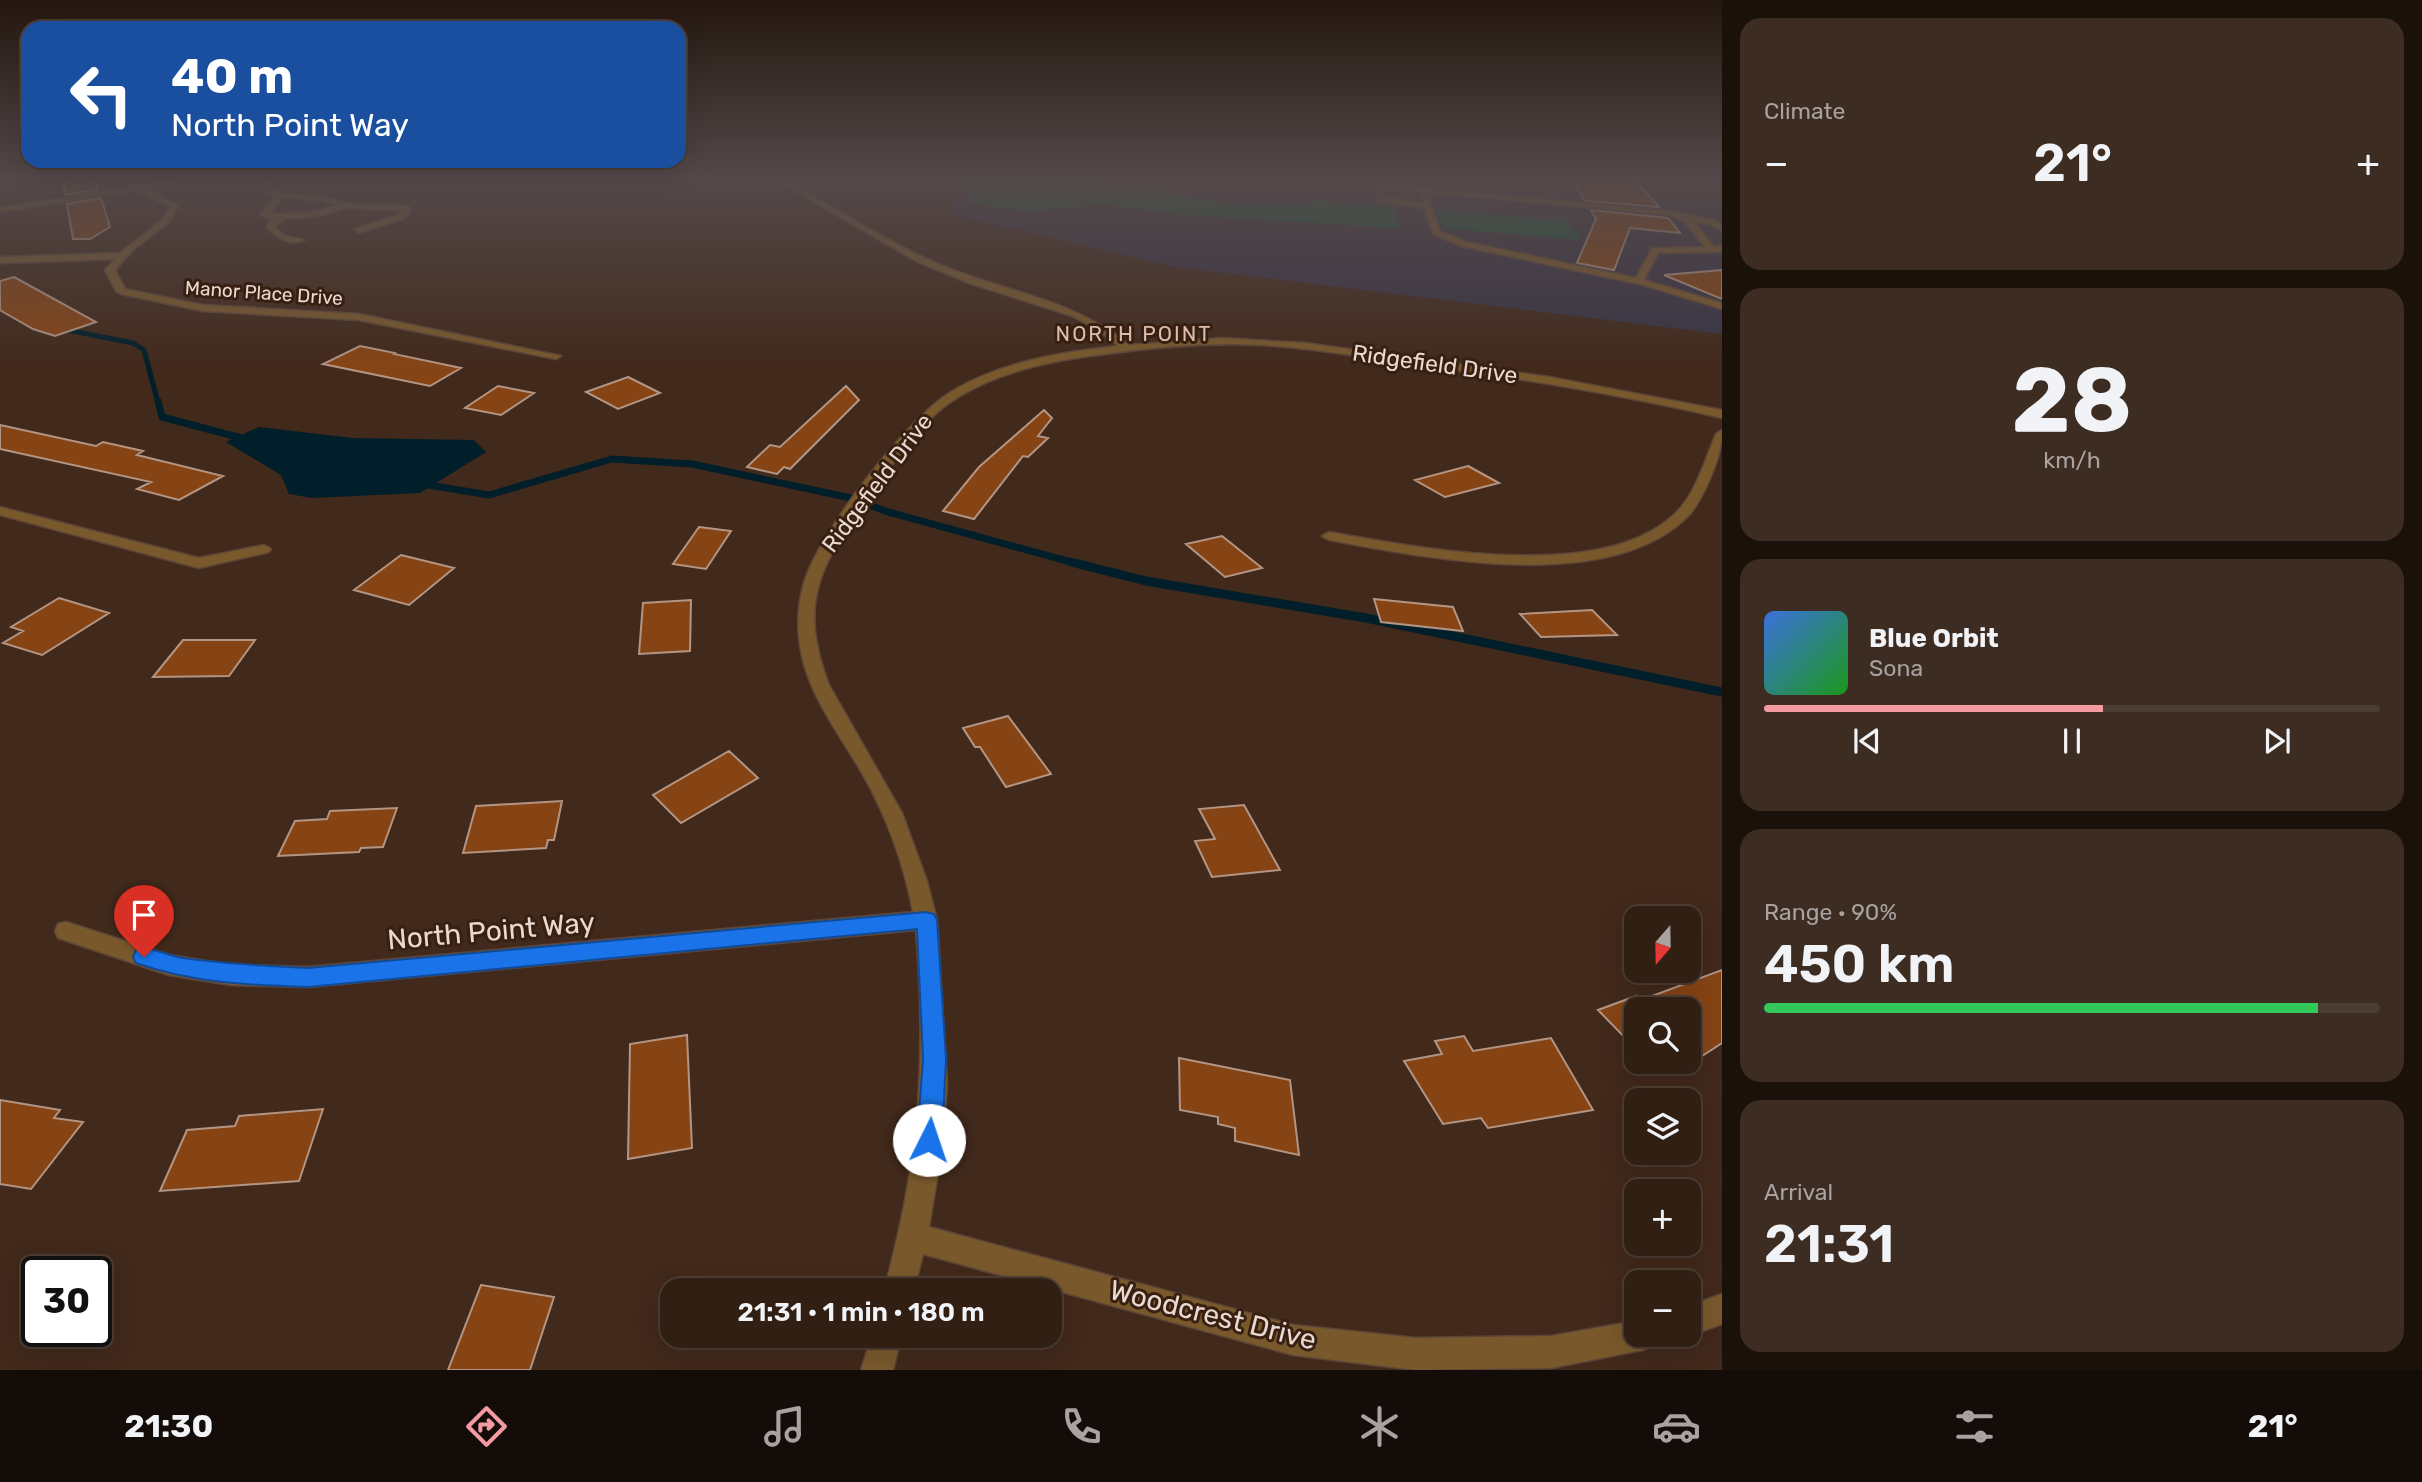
<!DOCTYPE html>
<html lang="en">
<head>
<meta charset="utf-8">
<style>
	body { margin:0; font-family:Rubik,sans-serif; background:#3d2c22; color:#f1f3f6; height:100vh; display:flex; flex-direction:column; font-size:26px; white-space:nowrap }
	* { box-sizing:border-box; margin:0 }
	p { font-size:23px; color:#a8a2a0 }
	.icon { flex:none; width:38px; height:38px; fill:none; stroke:currentColor; stroke-width:2; stroke-linecap:round; stroke-linejoin:round }
	.map { position:relative; flex:1; overflow:hidden }
	.drawer { display:flex; flex-direction:column; gap:18px; padding:18px; background:#1b110b; width:700px }
	.drawer>* { flex:none }
	.guide { position:absolute; left:21px; top:21px; width:665px; height:147px; border-radius:21px; box-shadow:0 7px 28px #0002,0 0 0 2px #4c3d34; background:#1a4fa0; color:#fff; overflow:hidden }
	.needle { width:46px; rotate:200deg }
	.fabs { position:absolute; left:1624px; top:906px; display:grid; gap:14px }
	.fabs a { display:grid; place-items:center; width:77px; height:77px; border-radius:14px; background:#311f14; box-shadow:0 7px 28px #0002,0 0 0 2px #4c3d34; font-size:35px }
	.speed { position:absolute; left:21px; top:1256px; display:flex; gap:14px; font-size:35px; font-weight:700; text-align:center }
	.speed>* { display:grid; place-content:center; width:91px; height:91px; border-radius:50%; background:#311f14; box-shadow:0 7px 28px #0002,0 0 0 2px #4c3d34; line-height:1 }
	.speed .limit { border:4px solid #111; border-radius:10px; background:#fff; color:#111 }
	.pin { position:absolute; display:grid; place-items:center; width:60px; height:60px; color:#fff; margin:-72px -30px; border-radius:50% 50% 50% 0; rotate:-45deg; box-shadow:0 0 7px #0007 }
	.pin .icon { rotate:45deg }
	.me { position:absolute; width:77px; margin:-38px; rotate:4deg; stroke-linejoin:round; filter:drop-shadow(0 0 5px #0008) }
	.turn { display:flex; align-items:center; gap:24px; height:147px; padding:0 35px; font-size:32px }
	.turn .icon { width:91px; height:91px; stroke-width:2.5 }
	.turn b { display:block; font-size:49px; line-height:60px }
	.big { font-size:52px; font-weight:600; line-height:1.1 }
	.drawer .widget { flex:1; display:flex; flex-direction:column; justify-content:center; gap:10px; min-width:0; padding:0 24px; border-radius:21px; background:#3d2c22 }
	.drawer .dial { align-items:center; gap:0 }
	.dial b { font-size:91px; line-height:1 }
	.song { display:flex; align-items:center; gap:21px }
	.cover { width:84px; height:84px; border-radius:10px; background:linear-gradient(135deg,hsl(220 70% 55%),hsl(120 70% 35%)) }
	.played { height:7px; border-radius:4px; background:linear-gradient(90deg,#f49aa1 55%,#4c3d34 55%) }
	.keys { display:flex; justify-content:space-around; direction:ltr }
	.heat { display:flex; justify-content:space-between; align-items:center; font-size:38px; direction:ltr }
	.charge { height:10px; border-radius:5px; background:linear-gradient(90deg,#34c759 90%,#4c3d34 0) }
	.trip { position:absolute; left:660px; top:1278px; width:402px; height:70px; border-radius:21px; background:#311f14; box-shadow:0 7px 28px #0002,0 0 0 2px #4c3d34; font-weight:600; line-height:70px; text-align:center }
	.dock { display:flex; height:112px; justify-content:space-around; align-items:center; background:#140c08; color:#a8a2a0 }
	.dock .icon { width:49px; height:49px }
	.dock .on { color:#f49aa1 }
	.dock b { font-size:32px; color:#f1f3f6 }
	main { display:flex; flex:1; min-height:0 }
	.map>svg:first-child { display:block }
	.education { fill:#383445 }
	.green { fill:#14583d }
	.water { fill:#001f2a }
	.lines { fill:none; stroke-linecap:round; stroke-linejoin:round }
	.stream-far2 { stroke:#001f2a; stroke-width:5 }
	.stream-far1 { stroke:#001f2a; stroke-width:7 }
	.stream { stroke:#001f2a; stroke-width:9 }
	.building { fill:#864415; stroke:#b39584; stroke-width:2 }
	.minor-casing { stroke:#5c4538; stroke-width:3 }
	.minor { fill:#79592c; fill-rule:evenodd }
	.route { fill:#1a73e8; stroke:#114b97; stroke-width:2 }
	.labels { text-anchor:middle; dominant-baseline:central; stroke-width:6; stroke-linejoin:round; paint-order:stroke }
	.far-street-label { font-size:19px; fill:#e9d9d0; stroke:#371f11 }
	.far-neighbourhood-label { font-size:21px; letter-spacing:2px; fill:#dcbdab; stroke:#371f11 }
	.street-label { font-size:23px; fill:#e9d9d0; stroke:#371f11 }
	.near-street-label { font-size:28px; fill:#e9d9d0; stroke:#371f11 }
</style>
</head>
<body>
<main>
<div class="map">
<svg width="1722" height="1370" viewBox="0 0 1722 1370">
	<rect width="100%" height="100%" fill="#41291b"/>
	<path class="education" d="M949 178H1434L1722 200V334L1176 267 950 214Z"/>
	<path class="green" d="M970 178H1064L1226 203 1303 205 1310 200 1394 206 1400 228 1183 215 1105 204 1027 212 966 202Z
		M1435 209 1552 220 1565 217 1581 240 1444 228Z"/>
	<path class="water" d="M259 427 352 438 474 440 486 452 420 493 312 498 289 494 281 475 226 442Z"/>
	<g class="lines">
		<path class="stream-far2" d="M62 329 133 343 144 350 158 403"/>
		<path class="stream-far1" d="M158 401 162 417 249 440
			M422 484 489 495 612 459 692 464 851 498 885 511 1078 564"/>
		<path class="stream" d="M1071 562 1146 581 1366 618 1722 692"/>
	</g>
	<path class="building" d="M95 178 98 189 65 195 63 180Z
		M1571 178H1634L1659 207 1585 201Z
		M101 198 110 227 90 239H73L67 204Z
		M1591 210 1668 218 1680 233 1630 228 1614 270 1577 263 1596 219Z
		M1722 270V299L1664 275Z
		M14 277 96 322 55 336 33 329 0 310V281Z
		M360 346 395 353 394 354 461 368 430 386 323 364Z
		M628 377 660 393 618 409 586 392Z
		M498 386 534 393 501 415 465 408Z
		M846 386 859 400 790 469 784 467 777 474 747 467 770 445 780 447Z
		M1044 410 1052 418 1038 436 1048 438 1028 457 1023 456 974 519 943 511 979 467Z
		M0 425 96 446 103 442 143 451 137 455 223 476 179 500 137 489 151 482 0 449Z
		M1468 466 1499 483 1445 497 1415 480Z
		M699 527 731 531 706 569 673 564Z
		M1222 536 1262 568 1225 577 1186 544Z
		M401 555 454 568 409 605 354 590Z
		M59 598 109 613 42 655 3 643 23 631 11 627Z
		M1374 599 1453 607 1463 631 1381 622Z
		M691 600 690 651 639 654 643 603Z
		M1592 610 1617 635 1541 637 1520 614Z
		M183 640H255L229 676 153 677Z
		M1008 716 1051 774 1006 787 980 747H975L963 728Z
		M729 751 758 778 681 823 653 795Z
		M562 801 554 840H548L546 848 463 853 476 806Z
		M1244 805 1280 870 1212 877 1195 841 1215 839 1199 809Z
		M397 808 383 847 361 848 359 852 278 856 295 821 327 819 330 811Z
		M1722 970V1043L1699 1058 1689 1047V1010H1636V1049L1598 1010 1636 996V1002Z
		M687 1035 692 1148 628 1159 630 1044Z
		M1464 1036 1473 1051 1551 1038 1593 1110 1488 1128 1481 1118 1443 1124 1404 1061 1442 1054 1435 1041Z
		M1179 1058 1290 1080 1299 1155 1235 1141V1128L1218 1124V1117L1180 1110Z
		M0 1100 60 1110 54 1118 83 1122 31 1189 0 1184Z
		M323 1109 299 1181 160 1191 187 1130 235 1126 239 1116Z
		M481 1285 554 1297 530 1370H448Z"/>
	<g class="lines">
		<defs>
			<path id="minor" d="M181 178H199L145 188 178 206 169 222 134 249 115 270 125 289 203 305 359 314 561 356 556 359 359 320 203 311 121 294 116 291 105 270 115 259 0 263V257L120 253 163 219 170 207 137 190 0 212V208Z
				M263 178H271L269 181 279 194 320 196 349 204 407 206 411 208 410 213 403 219 358 233 355 229 397 215 403 210 344 208 319 216 285 219 274 226 285 236 305 240C290 247 277 238 266 227L273 219 260 215 275 198 261 181ZM282 198 320 200 339 205 306 213 269 214Z
				M773 178H782C829 204 875 235 923 257 991 290 1071 296 1129 345L1222 338 1305 343 1549 377 1722 410V418C1627 396 1531 380 1434 367 1377 359 1320 349 1262 345 1210 342 1157 347 1105 354 1055 360 1004 370 960 396 919 420 895 462 867 500 819 566 798 604 829 685L902 813 927 881 937 920 947 1084 943 1143 929 1227 1293 1325 1416 1338 1551 1336 1636 1321V1335H1657L1653 1346 1642 1350 1551 1368 1416 1370 1293 1355 923 1254 914 1290H884C919 1164 927 1061 916 930L308 987 231 985 169 975 58 938 55 931 58 924 66 922 169 955 231 965 308 967 913 912C904 864 886 815 862 773 841 737 814 702 803 661 797 635 796 609 804 583 818 534 907 418 951 392 1000 362 1061 352 1118 346L1099 330 1072 316 969 283 916 261Z
				M1395 186 1670 211 1714 220 1722 225V231L1709 224 1694 222 1714 247 1722 246V252L1658 253 1644 280 1722 303V309L1643 285 1461 246 1433 234 1424 208 1386 203 1378 200 1377 188ZM1395 190 1423 193 1420 195 1423 203 1385 197 1384 192ZM1442 194 1669 215 1684 221 1705 247 1652 248 1636 278 1467 242 1440 231 1428 197Z
				M1722 430C1722 450 1716 464 1709 481 1704 492 1698 505 1690 514 1613 596 1427 558 1329 540L1322 536 1329 532C1419 548 1615 587 1682 506 1698 486 1706 457 1716 434Z
				M0 507 199 558 264 545 271 549 269 552 199 568 0 515Z
				M1722 1294V1324L1689 1336 1687 1335H1689V1306Z
				M872 1335H902L893 1370H861Z"/>
		</defs>
		<use href="#minor" class="minor-casing"/>
		<use href="#minor" class="minor"/>
	</g>
	<linearGradient id="sky" x2="0" y2="1"><stop stop-color="#24170f"/><stop offset="0.48" stop-color="#54494a"/><stop offset="1" stop-color="#54494a" stop-opacity="0"/></linearGradient>
	<rect width="1722" height="370" fill="url(#sky)"/>
	<path class="route" d="M926 912 934 914 937 920 946 1058 942 1140 938 1149 929 1153 921 1149 917 1140 923 1058 917 929 308 987C249 985 192 983 136 963L133 957 136 950C150 946 169 956 183 958 225 964 266 966 308 968Z"/>
	<g class="labels">
		<g class="far-street-label">
			<text transform="translate(264 293) rotate(4)">Manor Place Drive</text>
		</g>
		<g class="far-neighbourhood-label">
			<text x="1134" y="333">NORTH POINT</text>
		</g>
		<g class="street-label">
			<text transform="translate(1435 364) rotate(8)">Ridgefield Drive</text>
			<text transform="translate(877 483) rotate(-53)">Ridgefield Drive</text>
		</g>
		<g class="near-street-label">
			<text transform="translate(491 931) rotate(-5)">North Point Way</text>
			<text transform="translate(1213 1315) rotate(14)">Woodcrest Drive</text>
		</g>
	</g>
</svg>
<div class="fabs">
<a><svg class="needle" viewBox="-14 -14 28 28"><path d="M0-13l5 13h-10z" fill="#e53935"/><path d="M0 13l5-13h-10z" fill="#a8a2a0"/></svg></a>
<a><svg class="icon" aria-label="search" viewBox="0 0 24 24"><circle cx="10" cy="10" r="6"/><path d="M15 15l6 6"/></svg></a>
<a><svg class="icon" aria-label="layers" viewBox="0 0 24 24"><path d="M12 4l9 5-9 5-9-5zM3 14l9 5 9-5"/></svg></a>
<a>+</a>
<a>−</a>
</div>
<div class="speed"><div class="limit">30</div></div>
<div class="pin" style="left:144px;top:957px;background:#d93025"><svg class="icon" aria-label="arrive" viewBox="0 0 24 24"><path d="M6 21V4h12l-3 4 3 4H6"/></svg></div>
<svg class="me" style="left:929px;top:1140px" viewBox="-20 -20 40 40"><circle r="19" fill="#fff"/><path d="M0-13L10 11 0 6-10 11z" fill="#1a73e8"/></svg>
<div class="trip">21:31 · 1 min · 180 m</div>
<div class="guide">
<div class="turn"><svg class="icon" aria-label="left" viewBox="0 0 24 24"><path d="M17 20v-9H6M10 6l-5 5 5 5"/></svg><div><b>40 m</b>North Point Way</div></div>
</div>
</div>
<section class="drawer">
<div class="widget"><p>Climate</p>
<div class="heat"><a>−</a><b class="big">21°</b><a>+</a></div>
</div>
<div class="widget dial"><b>28</b><p>km/h</p></div>
<div class="widget">
<div class="song"><i class="cover"></i><div><b>Blue Orbit</b><p>Sona</p></div></div>
<div class="played"></div>
<div class="keys"><svg class="icon" aria-label="previous" viewBox="0 0 24 24"><path d="M18 5L8 12l10 7zM5 5v14"/></svg><svg class="icon" aria-label="pause" viewBox="0 0 24 24"><path d="M8 5v14M16 5v14"/></svg><svg class="icon" aria-label="next" viewBox="0 0 24 24"><path d="M6 5l10 7-10 7zM19 5v14"/></svg></div>
</div>
<div class="widget"><p>Range · 90%</p><b class="big">450 km</b><div class="charge"></div></div>
<div class="widget"><p>Arrival</p><b class="big">21:31</b></div>
</section>
</main>
<nav class="dock">
<b>21:30</b>
<svg class="icon on" aria-label="directions" viewBox="0 0 24 24"><path d="M12 3l9 9-9 9-9-9zM9 14v-3h6M13 9l2 2-2 2"/></svg>
<svg class="icon" aria-label="music" viewBox="0 0 24 24"><path d="M9 18V5l10-2v13"/><circle cx="6" cy="18" r="3"/><circle cx="16" cy="16" r="3"/></svg>
<svg class="icon" aria-label="phone" viewBox="0 0 24 24"><path d="M5 4h4l2 5-3 2q2 4 5 5l2-3 5 2v4C11 20 4 13 5 4z"/></svg>
<svg class="icon" aria-label="climate" viewBox="0 0 24 24"><path d="M12 3v18M4 7l16 10M4 17L20 7"/></svg>
<svg class="icon" aria-label="car" viewBox="0 0 24 24"><path d="M5 17H2v-5l4-1 3-4h7l3 4 3 1v5h-3M9 17h6M6 11h13"/><circle cx="7" cy="17" r="2"/><circle cx="17" cy="17" r="2"/></svg>
<svg class="icon" aria-label="filters" viewBox="0 0 24 24"><path d="M4 7h16M4 17h16"/><circle cx="9" cy="7" r="2"/><circle cx="15" cy="17" r="2"/></svg>
<b>21°</b>
</nav>
</body>
</html>
